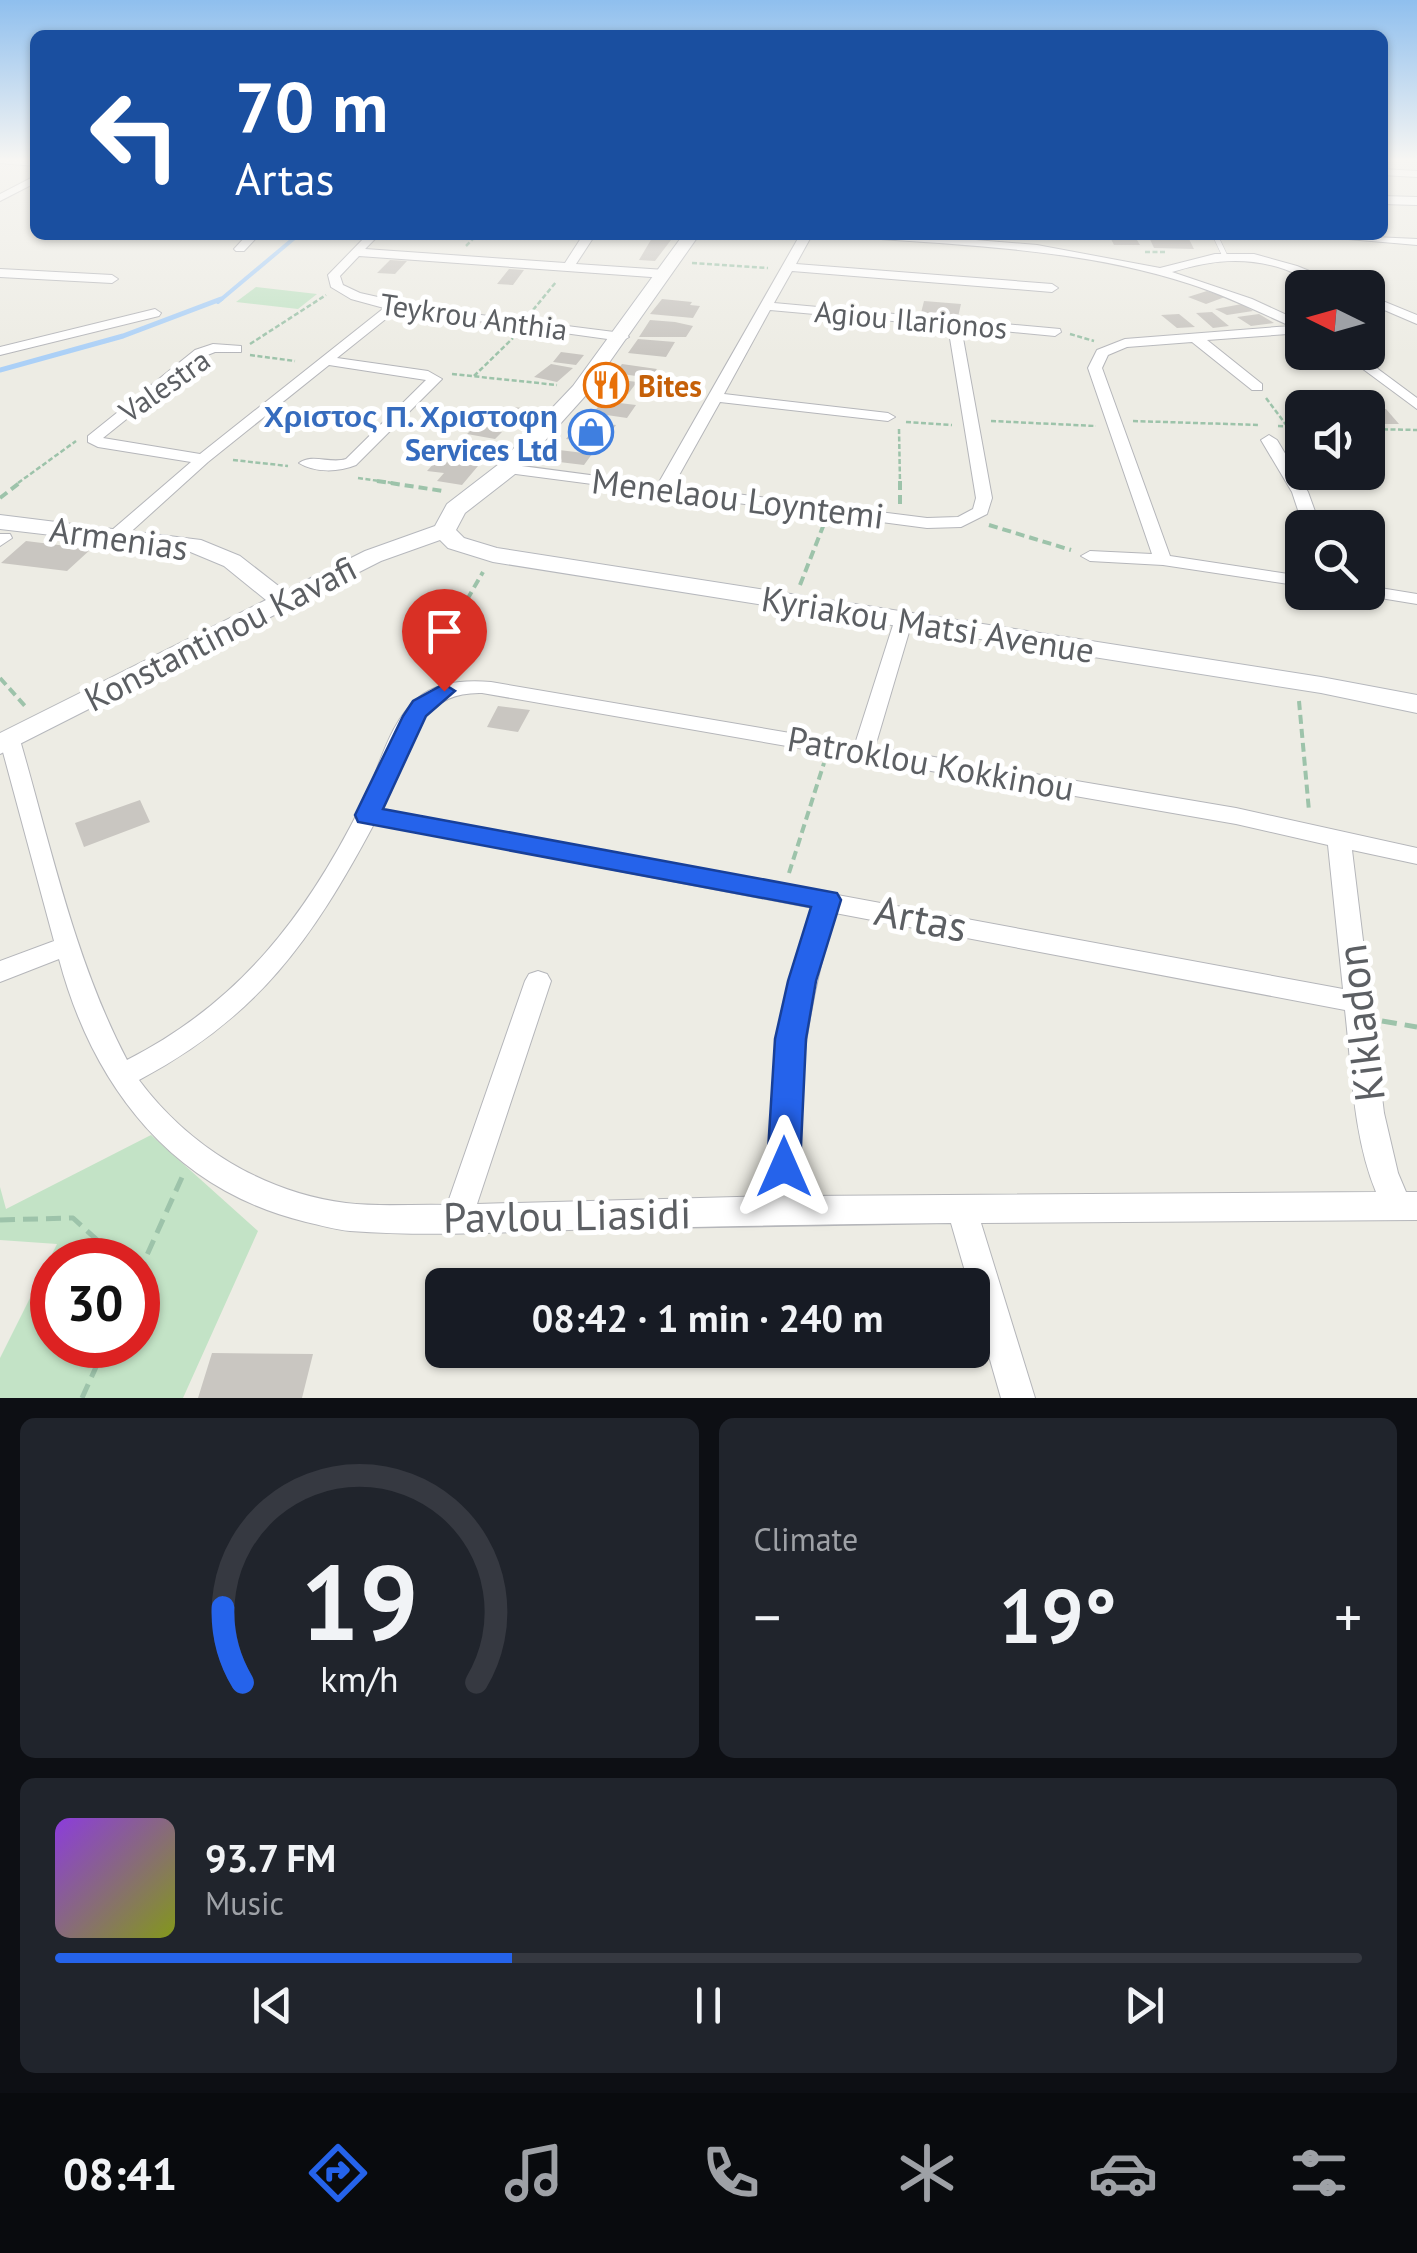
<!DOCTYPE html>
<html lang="en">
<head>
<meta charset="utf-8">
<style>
	body { margin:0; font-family:"PT Sans",sans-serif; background:#20242c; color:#f1f3f6; height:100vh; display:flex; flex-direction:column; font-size:38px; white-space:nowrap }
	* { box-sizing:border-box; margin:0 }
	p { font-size:32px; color:#9ea1a6 }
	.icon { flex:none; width:55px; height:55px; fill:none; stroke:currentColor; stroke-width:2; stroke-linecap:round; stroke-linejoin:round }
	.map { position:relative; height:1398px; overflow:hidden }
	.details { display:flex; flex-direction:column; gap:20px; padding:20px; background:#0d0f14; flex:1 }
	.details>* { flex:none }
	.top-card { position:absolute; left:30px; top:30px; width:1358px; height:210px; border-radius:15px; box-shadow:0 2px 8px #0004; background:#1a4fa0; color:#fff; overflow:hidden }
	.needle { width:65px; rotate:275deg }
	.fabs { position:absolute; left:1285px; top:270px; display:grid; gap:20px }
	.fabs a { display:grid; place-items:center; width:100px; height:100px; border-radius:15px; background:#171b24; box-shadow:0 2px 8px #0004; font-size:50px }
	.speed { position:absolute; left:30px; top:1238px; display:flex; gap:20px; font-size:50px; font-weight:700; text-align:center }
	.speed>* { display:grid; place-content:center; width:130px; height:130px; border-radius:50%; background:#171b24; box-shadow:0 2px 8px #0004; line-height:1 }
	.speed .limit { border:15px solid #d22; background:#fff; color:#111 }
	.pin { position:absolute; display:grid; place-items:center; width:85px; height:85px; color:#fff; margin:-102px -42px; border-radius:50% 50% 50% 0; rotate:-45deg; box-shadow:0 0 10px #0007 }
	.pin .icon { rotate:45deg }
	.me { position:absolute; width:110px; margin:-55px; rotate:0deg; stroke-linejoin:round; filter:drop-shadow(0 0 8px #0008) }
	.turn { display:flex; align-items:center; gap:35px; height:210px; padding:0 40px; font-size:45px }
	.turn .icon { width:130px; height:130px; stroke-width:2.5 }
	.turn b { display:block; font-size:70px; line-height:85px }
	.big { font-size:75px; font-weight:700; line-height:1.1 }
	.details .card { flex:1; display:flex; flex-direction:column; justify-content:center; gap:15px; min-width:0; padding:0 35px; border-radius:15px; background:#20242c }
	.details .dial { align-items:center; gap:0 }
	.dial svg { height:260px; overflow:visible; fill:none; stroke:#363941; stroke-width:7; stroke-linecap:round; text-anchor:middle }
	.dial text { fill:#f1f3f6; stroke:none }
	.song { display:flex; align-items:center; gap:30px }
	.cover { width:120px; height:120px; border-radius:15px; background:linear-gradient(135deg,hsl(270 70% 55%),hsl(70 70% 35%)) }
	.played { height:10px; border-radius:5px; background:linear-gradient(90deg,#2563eb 35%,#363941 35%) }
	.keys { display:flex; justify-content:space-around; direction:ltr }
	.heat { display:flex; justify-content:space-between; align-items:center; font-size:55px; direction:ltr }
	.details .tiles { flex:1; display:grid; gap:20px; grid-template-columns:1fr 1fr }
	.card:last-child { grid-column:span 2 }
	.trip { position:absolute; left:425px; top:1268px; width:565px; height:100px; border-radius:15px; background:#171b24; box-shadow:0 2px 8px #0004; font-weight:700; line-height:100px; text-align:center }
	.tabs { display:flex; height:160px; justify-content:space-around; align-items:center; background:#090b0e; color:#9ea1a6 }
	.tabs .icon { width:70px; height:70px }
	.tabs .active { color:#2563eb }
	.tabs b { font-size:45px; color:#f1f3f6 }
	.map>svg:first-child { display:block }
	.green { fill:#c3e3c6; fill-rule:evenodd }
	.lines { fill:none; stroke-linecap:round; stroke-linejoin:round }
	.stream-far1 { stroke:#abd0f7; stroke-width:4 }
	.stream { stroke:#abd0f7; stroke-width:5 }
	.building { fill:#c9c6c1 }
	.lane-casing { stroke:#b5b6ba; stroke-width:6 }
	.street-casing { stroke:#b5b6ba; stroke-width:2 }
	.secondary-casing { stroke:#b6b8bd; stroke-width:2 }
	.path-far2 { stroke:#9dc3aa; stroke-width:2.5; stroke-dasharray:5 2.5; stroke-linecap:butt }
	.path-far1 { stroke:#9dc3aa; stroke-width:4; stroke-dasharray:9 5; stroke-linecap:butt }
	.path { stroke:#9dc3aa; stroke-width:5; stroke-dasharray:15 8; stroke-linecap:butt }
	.lane { stroke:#fff; stroke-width:5 }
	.street { fill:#fff; fill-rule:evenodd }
	.secondary { fill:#fff; fill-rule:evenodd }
	.route { fill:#2563eb; stroke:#184099; stroke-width:2.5 }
	.labels { text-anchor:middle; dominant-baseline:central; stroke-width:10; stroke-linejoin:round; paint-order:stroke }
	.far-street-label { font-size:30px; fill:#5c5f63; stroke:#fff }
	.far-food-label { font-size:30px; font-weight:bold; fill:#c56008; stroke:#fff; text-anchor:start }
	.far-shop-label { font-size:30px; font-weight:bold; fill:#366cbe; stroke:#fff; text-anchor:end }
	.street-label { font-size:35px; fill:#5c5f63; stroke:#fff }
	.near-street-label { font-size:42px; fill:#5c5f63; stroke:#fff }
</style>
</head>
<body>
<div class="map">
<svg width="1417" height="1398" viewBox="0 0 1417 1398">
	<rect width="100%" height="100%" fill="#edece4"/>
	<path class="green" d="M256 287 317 294 298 309 236 302Z
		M151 1135 258 1231 183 1398H0V1358L57 1244 0 1240V1187L6 1209ZM52 1260H138V1345H52Z"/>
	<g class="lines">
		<path class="stream-far1" d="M218 302 298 235"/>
		<path class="stream" d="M0 370 123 336 221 299"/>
	</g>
	<path class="building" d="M1109 235H1134L1140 245H1114Z
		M1148 235H1187L1194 249 1154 248Z
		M652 238 671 240 655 261 639 260Z
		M390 260 407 261 395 274 377 273Z
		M509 269 524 270 513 285 497 284Z
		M1207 291 1225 297 1206 304 1188 297Z
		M662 299 692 302 690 305 700 306 693 318 650 314Z
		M924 301 961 304 958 317 921 313Z
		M1242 304 1253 311 1227 315 1215 309Z
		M1212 312 1229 326 1213 328 1196 313Z
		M1179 314 1195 327 1177 328 1161 315Z
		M1259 314 1274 323 1251 326 1237 317Z
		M650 320 675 322 693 326 686 337H639Z
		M638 339 675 342 666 357 628 353Z
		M561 352 584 355 576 365 553 362Z
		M551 364 573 368 557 382 534 377Z
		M622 364 657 369 650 378 615 373Z
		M606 378 637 382 628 394 597 391Z
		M656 380 681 383 678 388 695 390 689 400 646 395Z
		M603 401 636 405 627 418 593 413Z
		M512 407 534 409 524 422 502 419Z
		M1368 409H1386L1399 424H1378Z
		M581 420 616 425 602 444 566 439Z
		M480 421 496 424 490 430 502 432 495 439 467 434Z
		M463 446 485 449 479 457H454L458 454 450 453Z
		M559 450 592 454 584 465 551 461Z
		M436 461 478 466 462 485 437 481 444 473 427 471Z
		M26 541 91 549 67 571 1 563Z
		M498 706 530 710 518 732 487 727Z
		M140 800 150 822 84 847 75 823Z
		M212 1353 313 1354 302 1398H198Z"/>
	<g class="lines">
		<defs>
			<path id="lane" d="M1215 235 1224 254"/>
			<path id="street" d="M1382 169 1417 171V177L1382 175Z
				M35 176V183L0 201V194Z
				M247 235H259L244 251H236L234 249Z
				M367 235H379L365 249 565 263 583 235H595L576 264 665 270 671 274 665 278 359 256 340 276 343 285 360 293 427 308 622 333 629 337 622 341 397 310 337 358 428 371 442 379 356 465C339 472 315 473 299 463 312 453 330 464 346 459L426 380 329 365 208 462 124 538H112V530L191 462 98 447 88 442V436L195 350 213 344 241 346V352H215L205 356 103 438 200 454 384 308 351 299 331 287 328 275Z
				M800 235H812L796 264 1052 284 1058 288 1052 292 792 271 774 303 1060 329 1061 332 1055 336 961 327 992 498 987 514 961 527 927 528 501 472 499 469 507 464 658 484ZM770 310 948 326 976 498 973 509 958 517 927 518 673 486 720 402 888 421 895 417 888 413 724 394Z
				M862 235H915L1037 245 1160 268 1215 254H1254L1297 266 1344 285 1346 288C1323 288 1305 277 1284 269 1245 256 1211 260 1172 272L1252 299 1302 322V333L1207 340 1262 384V390H1252L1192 342 1127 347 1108 355 1102 368 1170 556 1302 576V586L1163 565 1090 561 1081 556 1090 551 1152 554 1088 368 1097 350 1125 339 1290 326C1257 311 1224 295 1190 284 1086 250 976 246 868 238Z
				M1331 235 1417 239V245L1337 238Z
				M0 269 112 275 118 279 112 283 0 277Z
				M1368 295 1417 315V324L1368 303Z
				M155 309 161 313 159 316 0 355V347Z
				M1340 352H1355L1417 398V409Z
				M1269 435 1277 440 1308 492 1321 528H1304L1292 492 1261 440Z
				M0 534H10L12 538 0 546Z
				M1368 586 1417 594V604L1362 595 1360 592H1368Z
				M903 616 912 622 875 747 1236 808 1417 848V864L1352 850 1384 1113 1398 1173 1406 1192H1417V1220L981 1223 1035 1398H1001L972 1297V1285H969L951 1223C832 1224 713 1226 594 1229 513 1232 431 1237 350 1231 336 1230 320 1225 306 1222 173 1190 93 1087 59 959L0 982V961L54 941 0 741 3 735H17L20 740C51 847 75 961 127 1060 239 1003 306 916 361 806 379 772 387 724 418 698 438 681 467 680 491 682L855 744 894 622ZM482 693 1236 824 1328 845 1343 989 381 810C405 758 412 691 482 693ZM374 824 813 908C783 1003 764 1097 774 1196L477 1204 551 981 547 974 538 971 529 974 525 981 447 1205C414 1204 379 1207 346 1203 263 1192 189 1147 139 1080 258 1017 312 940 374 824ZM835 913 1345 1010C1352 1071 1353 1136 1376 1192L803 1196C792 1099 808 1005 835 913Z"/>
			<path id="secondary" d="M0 159H35V166L0 163Z
				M1382 196 1417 197V205L1382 204Z
				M683 235H699L587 394 515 474 465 513 456 530 464 538 497 548 1321 677 1417 695V713L1321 693 493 562 448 548 440 540 381 561 0 754V733L266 600 224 566 188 551 0 529V515L201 540 240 556 285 591 365 551 435 526 447 504 499 464 573 386Z"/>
		</defs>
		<use href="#lane" class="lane-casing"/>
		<use href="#street" class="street-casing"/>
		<use href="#secondary" class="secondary-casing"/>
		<path class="path-far2" d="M466 246 477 235
			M1145 252H1165
			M692 263 768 268
			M533 310 556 282
			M1070 334 1094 341
			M250 344 326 295
			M250 355 295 361
			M452 374 557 385
			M474 376 513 338
			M1266 398 1287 426
			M991 421 1096 426
			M1133 421 1259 425
			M906 422 952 425
			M1278 426 1302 427
			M899 429 900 483
			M1368 429 1417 430
			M233 460 288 466
			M358 478 393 483
			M18 483 76 441"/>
		<path class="path-far1" d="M377 481 443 491
			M900 481V505
			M0 498 22 481
			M989 525 1071 550
			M800 585 824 524
			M436 673 431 662 483 572
			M0 678 25 706
			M1299 701 1309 811
			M789 873 824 763"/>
		<path class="path" d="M1382 1021 1417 1027
			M0 1220 73 1218 119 1260
			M138 1275 183 1175
			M82 1398 106 1345"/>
		<use href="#lane" class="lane"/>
		<use href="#street" class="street"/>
		<use href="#secondary" class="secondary"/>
	</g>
	<linearGradient id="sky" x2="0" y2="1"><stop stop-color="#8fbfee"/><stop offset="0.45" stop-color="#f7f6f3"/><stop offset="1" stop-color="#f7f6f3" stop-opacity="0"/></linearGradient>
	<rect width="1417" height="355" fill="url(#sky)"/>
	<path class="route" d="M444 684 455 691 426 716 383 809 837 893 841 900 816 981 806 1039 800 1167 795 1178 784 1182 772 1178 767 1167 775 1039 788 981 811 907 358 822 355 815 403 716 413 701Z"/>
	<defs>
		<symbol id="restaurant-ring" viewBox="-11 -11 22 22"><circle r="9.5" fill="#fff" stroke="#e8710a" stroke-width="1.5"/><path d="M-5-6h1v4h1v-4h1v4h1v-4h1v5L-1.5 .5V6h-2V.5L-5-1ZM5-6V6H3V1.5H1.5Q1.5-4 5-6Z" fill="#e8710a"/></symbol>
		<symbol id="shop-ring" viewBox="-11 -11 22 22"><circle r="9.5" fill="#fff" stroke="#3f7fe0" stroke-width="1.5"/><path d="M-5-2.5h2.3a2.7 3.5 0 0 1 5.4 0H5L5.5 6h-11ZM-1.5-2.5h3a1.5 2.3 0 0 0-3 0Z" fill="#3f7fe0"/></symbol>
	</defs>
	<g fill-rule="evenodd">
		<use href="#restaurant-ring" x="581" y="360" width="50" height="50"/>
		<use href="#shop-ring" x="566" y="407" width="50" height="50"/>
	</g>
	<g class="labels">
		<g class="far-street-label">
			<text transform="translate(474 316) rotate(8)">Teykrou Anthia</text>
			<text transform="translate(911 319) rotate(5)">Agiou Ilarionos</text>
			<text transform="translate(164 385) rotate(-35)">Valestra</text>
		</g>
		<g class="far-food-label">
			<text x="638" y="385">Bites</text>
		</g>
		<g class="far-shop-label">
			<text x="558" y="415">Χριστος Π. Χριστοφη<tspan x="558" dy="34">Services Ltd</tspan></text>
		</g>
		<g class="street-label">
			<text transform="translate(738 498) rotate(7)">Menelaou Loyntemi</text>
			<text transform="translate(119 538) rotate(8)">Armenias</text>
			<text transform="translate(928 624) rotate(9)">Kyriakou Matsi Avenue</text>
			<text transform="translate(220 633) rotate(-27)">Konstantinou Kavafi</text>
			<text transform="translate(931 763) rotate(10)">Patroklou Kokkinou</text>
		</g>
		<g class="near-street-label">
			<text transform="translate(921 918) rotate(11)">Artas</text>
			<text transform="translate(1360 1023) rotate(-97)">Kikladon</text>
			<text transform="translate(567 1215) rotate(-1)">Pavlou Liasidi</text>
		</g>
	</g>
</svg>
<div class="fabs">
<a><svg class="needle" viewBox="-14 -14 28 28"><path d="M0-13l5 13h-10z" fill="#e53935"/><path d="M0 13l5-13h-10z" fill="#9ea1a6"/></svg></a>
<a><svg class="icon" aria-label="sound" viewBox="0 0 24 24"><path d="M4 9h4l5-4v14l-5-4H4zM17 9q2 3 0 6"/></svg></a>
<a><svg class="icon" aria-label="search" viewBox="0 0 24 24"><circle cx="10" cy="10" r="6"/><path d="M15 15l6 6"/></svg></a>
</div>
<div class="speed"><div class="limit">30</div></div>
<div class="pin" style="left:444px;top:691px;background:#d93025"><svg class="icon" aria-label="arrive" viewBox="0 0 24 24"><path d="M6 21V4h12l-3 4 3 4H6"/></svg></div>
<svg class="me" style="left:784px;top:1167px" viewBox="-20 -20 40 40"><path d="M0-17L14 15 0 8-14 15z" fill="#2563eb" stroke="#fff" stroke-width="4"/></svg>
<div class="trip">08:42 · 1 min · 240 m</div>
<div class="top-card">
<div class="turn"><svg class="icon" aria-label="left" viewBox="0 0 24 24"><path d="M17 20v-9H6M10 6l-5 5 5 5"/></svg><div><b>70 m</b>Artas</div></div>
</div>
</div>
<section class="details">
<div class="tiles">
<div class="card dial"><svg viewBox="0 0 100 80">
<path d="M14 69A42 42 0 1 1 86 69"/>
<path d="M14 69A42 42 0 0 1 8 46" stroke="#2563eb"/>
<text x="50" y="56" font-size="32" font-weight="700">19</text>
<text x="50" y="72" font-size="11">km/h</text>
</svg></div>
<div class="card"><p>Climate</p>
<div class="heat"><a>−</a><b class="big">19°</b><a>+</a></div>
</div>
<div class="card">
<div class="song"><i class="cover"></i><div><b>93.7 FM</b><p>Music</p></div></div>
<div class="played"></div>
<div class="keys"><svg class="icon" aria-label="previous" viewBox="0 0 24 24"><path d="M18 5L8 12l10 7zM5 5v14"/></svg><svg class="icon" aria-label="pause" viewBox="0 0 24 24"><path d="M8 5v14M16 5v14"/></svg><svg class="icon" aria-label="next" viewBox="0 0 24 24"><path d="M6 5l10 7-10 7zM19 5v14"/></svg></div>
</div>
</div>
</section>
<nav class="tabs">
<b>08:41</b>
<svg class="icon active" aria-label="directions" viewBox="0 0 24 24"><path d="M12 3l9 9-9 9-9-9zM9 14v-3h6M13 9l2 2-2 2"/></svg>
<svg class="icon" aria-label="music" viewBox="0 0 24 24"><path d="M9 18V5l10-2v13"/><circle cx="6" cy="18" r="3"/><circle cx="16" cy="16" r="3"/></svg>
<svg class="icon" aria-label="phone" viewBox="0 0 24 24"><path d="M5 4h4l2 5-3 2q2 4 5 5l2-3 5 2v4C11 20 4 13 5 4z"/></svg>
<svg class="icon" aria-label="climate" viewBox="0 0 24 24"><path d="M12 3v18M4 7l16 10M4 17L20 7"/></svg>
<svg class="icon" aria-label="car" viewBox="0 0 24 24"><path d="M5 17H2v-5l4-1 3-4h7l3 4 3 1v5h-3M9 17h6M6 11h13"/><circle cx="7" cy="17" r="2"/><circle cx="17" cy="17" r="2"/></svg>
<svg class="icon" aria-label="filters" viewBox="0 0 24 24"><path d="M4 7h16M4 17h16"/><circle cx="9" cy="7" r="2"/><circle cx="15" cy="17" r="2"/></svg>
</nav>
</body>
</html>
